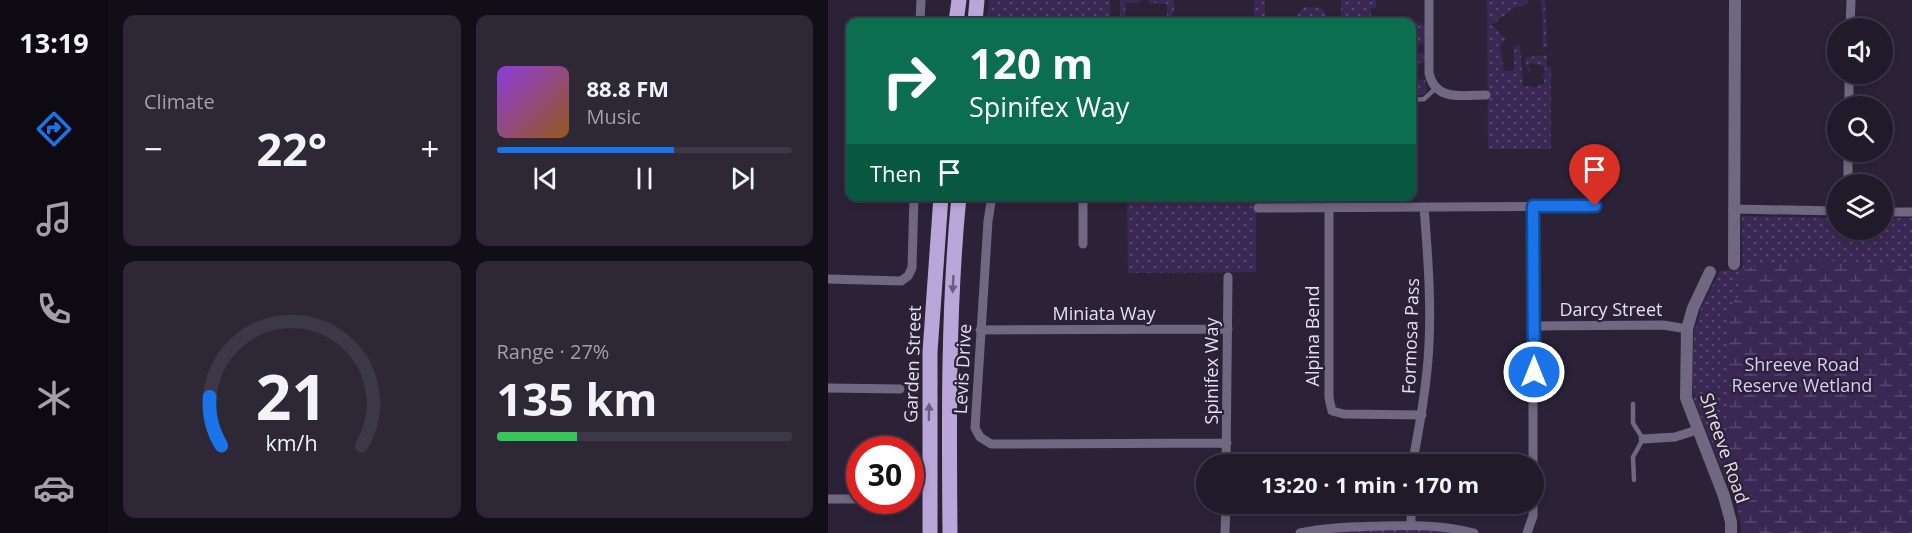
<!DOCTYPE html>
<html lang="en">
<head>
<meta charset="utf-8">
<style>
	body { margin:0; font-family:"Open Sans",sans-serif; background:#2d2736; color:#f1f3f6; height:100vh; display:flex; flex-direction:column; font-size:22px; white-space:nowrap }
	* { box-sizing:border-box; margin:0 }
	p { font-size:20px; color:#a2a1a8 }
	.icon { flex:none; width:33px; height:33px; fill:none; stroke:currentColor; stroke-width:2; stroke-linecap:round; stroke-linejoin:round }
	.map { position:relative; flex:1; overflow:hidden }
	.details { display:flex; flex-direction:column; gap:15px; padding:15px; background:#120e17; width:720px }
	.details>* { flex:none }
	.guide { position:absolute; left:18px; top:18px; width:570px; height:183px; border-radius:12px; box-shadow:0 3px 9px #0003,0 0 0 2px #3d3847; background:#0b6e4f; color:#fff; overflow:hidden }
	.tools { position:absolute; left:999px; top:18px; display:grid; gap:12px }
	.tools a { display:grid; place-items:center; width:66px; height:66px; border-radius:50%; background:#201a2a; box-shadow:0 3px 9px #0003,0 0 0 2px #3d3847; font-size:30px }
	.speed { position:absolute; left:18px; top:436px; display:flex; gap:12px; font-size:30px; font-weight:700; text-align:center }
	.speed>* { display:grid; place-content:center; width:78px; height:78px; border-radius:50%; background:#201a2a; box-shadow:0 3px 9px #0003,0 0 0 2px #3d3847; line-height:1 }
	.speed .limit { border:9px solid #d22; background:#fff; color:#111 }
	.pin { position:absolute; display:grid; place-items:center; width:51px; height:51px; color:#fff; margin:-62px -26px; border-radius:50% 50% 50% 0; rotate:-45deg; box-shadow:0 0 6px #0007 }
	.pin .icon { rotate:45deg }
	.me { position:absolute; width:66px; margin:-33px; rotate:0deg; stroke-linejoin:round; filter:drop-shadow(0 0 4px #0008) }
	.turn { display:flex; align-items:center; gap:21px; height:126px; padding:0 24px; font-size:27px }
	.turn .icon { width:78px; height:78px; stroke-width:2.5 }
	.turn b { display:block; font-size:42px; line-height:51px }
	.then { display:flex; align-items:center; height:57px; padding:0 24px; background:#0003; gap:12px; font-size:22px }
	.big { font-size:45px; font-weight:700; line-height:1.1 }
	.details .card { flex:1; display:flex; flex-direction:column; justify-content:center; gap:9px; min-width:0; padding:0 21px; border-radius:12px; background:#2d2736 }
	.details .dial { align-items:center; gap:0 }
	.dial svg { height:156px; overflow:visible; fill:none; stroke:#3d3847; stroke-width:7; stroke-linecap:round; text-anchor:middle }
	.dial text { fill:#f1f3f6; stroke:none }
	.song { display:flex; align-items:center; gap:18px }
	.cover { width:72px; height:72px; border-radius:9px; background:linear-gradient(135deg,hsl(270 70% 55%),hsl(30 70% 35%)) }
	.played { height:6px; border-radius:3px; background:linear-gradient(90deg,#1a73e8 60%,#3d3847 60%) }
	.keys { display:flex; justify-content:space-around; direction:ltr }
	.heat { display:flex; justify-content:space-between; align-items:center; font-size:33px; direction:ltr }
	.charge { height:9px; border-radius:4px; background:linear-gradient(90deg,#34c759 27%,#3d3847 0) }
	.details .tiles { flex:1; display:grid; gap:15px; grid-template-columns:repeat(2,1fr) }
	.trip { position:absolute; left:368px; top:454px; width:348px; height:60px; border-radius:30px; background:#201a2a; box-shadow:0 3px 9px #0003,0 0 0 2px #3d3847; font-weight:700; line-height:60px; text-align:center }
	main { display:flex; flex:1; min-height:0 }
	.tabs { display:flex; flex-direction:column; width:108px; justify-content:space-around; align-items:center; background:#0d0a11; color:#a2a1a8 }
	.tabs .icon { width:42px; height:42px }
	.tabs .current { color:#1a73e8 }
	.tabs b { font-size:27px; color:#f1f3f6 }
	.map>svg:first-child { display:block }
	.green { fill:url(#green-dots) }
	.wetland { fill:url(#wetland-marsh) }
	.lines { fill:none; stroke-linecap:round; stroke-linejoin:round }
	.service { stroke:#706780; stroke-width:4.5 }
	.minor { stroke:#706780; stroke-width:9 }
	.tertiary { stroke:#706780; stroke-width:12 }
	.primary { stroke:#baa7d9; stroke-width:15 }
	.oneway { fill:#6b5e80 }
	.route-casing { stroke:#114b97; stroke-width:15 }
	.route { stroke:#1a73e8; stroke-width:10 }
	.labels { text-anchor:middle; dominant-baseline:central; stroke-width:4.5; stroke-linejoin:round; paint-order:stroke }
	.street-label { font-size:18px; fill:#e4dfed; stroke:#2b2238 }
	.park-label { font-size:18px; fill:#dccafc; stroke:#2b2238 }
</style>
</head>
<body>
<main>
<nav class="tabs">
<b>13:19</b>
<svg class="icon current" aria-label="directions" viewBox="0 0 24 24"><path d="M12 3l9 9-9 9-9-9zM9 14v-3h6M13 9l2 2-2 2"/></svg>
<svg class="icon" aria-label="music" viewBox="0 0 24 24"><path d="M9 18V5l10-2v13"/><circle cx="6" cy="18" r="3"/><circle cx="16" cy="16" r="3"/></svg>
<svg class="icon" aria-label="phone" viewBox="0 0 24 24"><path d="M5 4h4l2 5-3 2q2 4 5 5l2-3 5 2v4C11 20 4 13 5 4z"/></svg>
<svg class="icon" aria-label="climate" viewBox="0 0 24 24"><path d="M12 3v18M4 7l16 10M4 17L20 7"/></svg>
<svg class="icon" aria-label="car" viewBox="0 0 24 24"><path d="M5 17H2v-5l4-1 3-4h7l3 4 3 1v5h-3M9 17h6M6 11h13"/><circle cx="7" cy="17" r="2"/><circle cx="17" cy="17" r="2"/></svg>
</nav>
<section class="details">
<div class="tiles">
<div class="card"><p>Climate</p>
<div class="heat"><a>−</a><b class="big">22°</b><a>+</a></div>
</div>
<div class="card">
<div class="song"><i class="cover"></i><div><b>88.8 FM</b><p>Music</p></div></div>
<div class="played"></div>
<div class="keys"><svg class="icon" aria-label="previous" viewBox="0 0 24 24"><path d="M18 5L8 12l10 7zM5 5v14"/></svg><svg class="icon" aria-label="pause" viewBox="0 0 24 24"><path d="M8 5v14M16 5v14"/></svg><svg class="icon" aria-label="next" viewBox="0 0 24 24"><path d="M6 5l10 7-10 7zM19 5v14"/></svg></div>
</div>
<div class="card dial"><svg viewBox="0 0 100 80">
<path d="M14 69A42 42 0 1 1 86 69"/>
<path d="M14 69A42 42 0 0 1 8 44" stroke="#1a73e8"/>
<text x="50" y="56" font-size="32" font-weight="700">21</text>
<text x="50" y="72" font-size="11">km/h</text>
</svg></div>
<div class="card"><p>Range · 27%</p><b class="big">135 km</b><div class="charge"></div></div>
</div>
</section>
<div class="map">
<svg width="1084" height="533" viewBox="0 0 1084 533">
	<defs>
		<pattern id="green-dots" width="8" height="8" patternUnits="userSpaceOnUse" patternTransform="scale(1.5)"><rect width="8" height="8" fill="#3a2854"/><path d="M2 2h.1M6 6h.1" fill="none" stroke="#56476d" stroke-width="1.8" stroke-linecap="round"/></pattern>
		<pattern id="wetland-marsh" width="20" height="14" patternUnits="userSpaceOnUse" patternTransform="scale(1.5)"><rect width="20" height="14" fill="#3a2854"/><path d="M1 5h8M5 5V1M11 12h8M15 12V8" fill="none" stroke="#56476d"/></pattern>
	</defs>
	<rect width="100%" height="100%" fill="#2b2238"/>
	<path class="green" d="M161 0H282V22H159Z
		M292 0H312V3L297 2 298 22H292Z
		M321 0H346V10L342 21 339 20V4L320 3Z
		M426 0H437V22H426Z
		M513 0H548V8H543V22H513Z
		M659 0H701L695 7H687L664 25 678 39 672 46 676 71H686V46L692 45 695 86 710 87 711 84H716V78L714 77 717 70 715 66 702 63 700 66 703 71H700L697 59 699 57 719 55V66L723 67V149H660Z
		M713 0H717L719 47H715V25Z
		M476 7 494 8 499 16 497 22H471L469 15Z
		M591 23 597 25 596 44 585 46 584 24Z
		M584 53H596L597 62 586 64Z
		M584 79 597 80 599 89 595 95 584 96Z
		M299 197H428V272L300 273Z
		M914 216 1009 218 1010 230H1054L1055 218H1084V533H914L909 506 866 400 864 376 866 333 873 308 892 271 915 268Z
		M578 528 632 533H484Z"/>
	<path class="wetland" d="M979 260 1043 263 1084 269V533H914L909 506 901 486V307L914 292 915 268Z"/>
	<g class="lines">
		<path class="service" d="M584 100 596 99 607 89
			M805 404V423L815 439 805 457 806 480"/>
		<path class="minor" d="M601 0V73C607 102 635 95 658 95
			M92 22 93 0
			M1022 28 1023 0
			M1021 106V74
			M1020 184V152
			M164 196 160 221 147 428 152 437 163 444 399 443
			M501 207V398L504 411 516 414 594 415
			M430 208 767 206
			M905 209 1010 211
			M1054 212H1084
			M255 244V196
			M0 279 73 281 80 276 84 268 86 196
			M706 326 835 325 859 329
			M152 330 400 329
			M0 388 72 389
			M815 439 847 437 869 430
			M398 465 400 277
			M584 465C591 430 597 395 600 360 604 309 600 257 596 207
			M0 499H32
			M583 526V504
			M397 533 398 504
			M472 533C500 527 526 527 554 526 586 525 616 525 646 533
			M699 533 705 516V206"/>
		<path class="tertiary" d="M906 264 907 0
			M882 272 865 308 859 329 858 398 896 496 903 522V533"/>
		<path class="primary" d="M128 22 131 0
			M147 22 149 0
			M102 533V352L113 196
			M122 533C121 421 120 308 131 196"/>
	</g>
	<defs><path id="oneway-solid" d="M-6-.8H1V-3.2L6.5 0L1 3.2V.8H-6Z" transform="scale(1.5)"/></defs>
	<g class="oneway">
		<use href="#oneway-solid" transform="translate(125 284) rotate(93)"/>
		<use href="#oneway-solid" transform="translate(101 412) rotate(-89)"/>
	</g>
	<g class="lines">
		<defs>
			<path id="route" d="M706 372 705 206H767"/>
		</defs>
		<use href="#route" class="route-casing"/>
		<use href="#route" class="route"/>
	</g>
	<g class="labels">
		<g class="street-label">
			<text x="783" y="309">Darcy Street</text>
			<text x="276" y="313">Miniata Way</text>
			<text transform="translate(484 336) rotate(-90)">Alpina Bend</text>
			<text transform="translate(582 336) rotate(-88)">Formosa Pass</text>
			<text transform="translate(84 364) rotate(-88)">Garden Street</text>
			<text transform="translate(134 369) rotate(-87)">Levis Drive</text>
			<text transform="translate(383 371) rotate(-90)">Spinifex Way</text>
			<text transform="translate(897 448) rotate(71)">Shreeve Road</text>
		</g>
		<g class="park-label">
			<text x="974" y="364">Shreeve Road<tspan x="974" dy="21">Reserve Wetland</tspan></text>
		</g>
	</g>
</svg>
<div class="tools">
<a><svg class="icon" aria-label="sound" viewBox="0 0 24 24"><path d="M4 9h4l5-4v14l-5-4H4zM17 9q2 3 0 6"/></svg></a>
<a><svg class="icon" aria-label="search" viewBox="0 0 24 24"><circle cx="10" cy="10" r="6"/><path d="M15 15l6 6"/></svg></a>
<a><svg class="icon" aria-label="layers" viewBox="0 0 24 24"><path d="M12 4l9 5-9 5-9-5zM3 14l9 5 9-5"/></svg></a>
</div>
<div class="speed"><div class="limit">30</div></div>
<div class="pin" style="left:767px;top:206px;background:#d93025"><svg class="icon" aria-label="arrive" viewBox="0 0 24 24"><path d="M6 21V4h12l-3 4 3 4H6"/></svg></div>
<svg class="me" style="left:706px;top:372px" viewBox="-20 -20 40 40"><circle r="17" fill="#1a73e8" stroke="#fff" stroke-width="3"/><path d="M0-11L8 9 0 5-8 9z" fill="#fff"/></svg>
<div class="trip">13:20 · 1 min · 170 m</div>
<div class="guide">
<div class="turn"><svg class="icon" aria-label="right" viewBox="0 0 24 24"><path d="M7 20v-9h11M14 6l5 5-5 5"/></svg><div><b>120 m</b>Spinifex Way</div></div>
<div class="then">Then<svg class="icon" aria-label="arrive" viewBox="0 0 24 24"><path d="M6 21V4h12l-3 4 3 4H6"/></svg></div>
</div>
</div>
</main>
</body>
</html>
